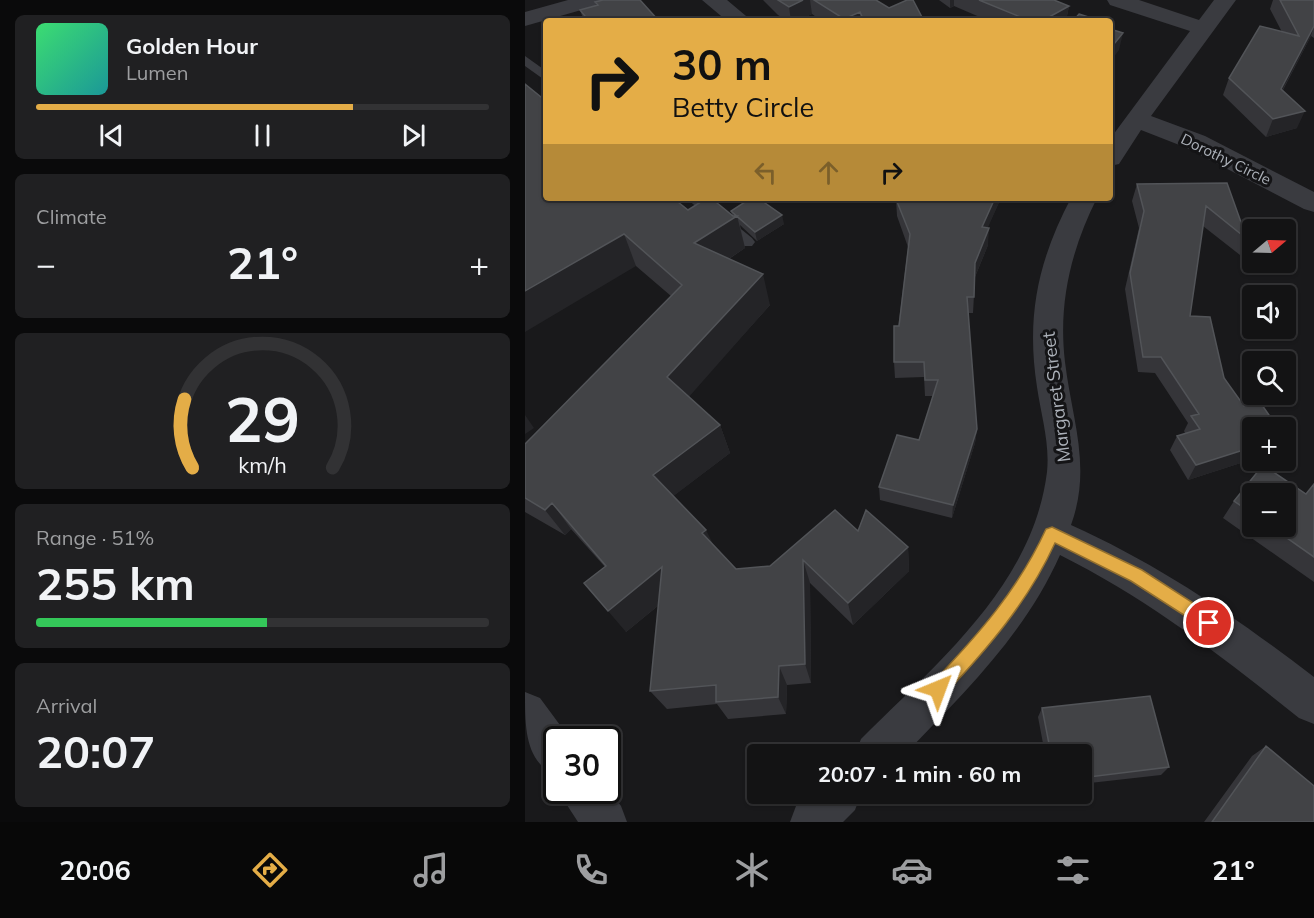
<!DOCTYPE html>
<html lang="en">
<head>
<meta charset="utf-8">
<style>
	body { margin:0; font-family:Mulish,sans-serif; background:#202022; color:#f1f3f6; height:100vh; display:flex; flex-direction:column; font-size:22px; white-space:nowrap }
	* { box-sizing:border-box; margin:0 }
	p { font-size:20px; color:#9d9ea0 }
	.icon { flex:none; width:33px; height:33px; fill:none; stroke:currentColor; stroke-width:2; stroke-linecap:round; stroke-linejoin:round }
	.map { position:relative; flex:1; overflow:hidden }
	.sheet { display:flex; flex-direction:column; gap:15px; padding:15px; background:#0a0a0b; width:525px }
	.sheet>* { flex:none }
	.hud { position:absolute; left:18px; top:18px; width:570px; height:183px; border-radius:6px; box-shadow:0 2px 4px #0004,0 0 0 2px #323234; background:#e4ad47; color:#111; overflow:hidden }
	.needle { width:39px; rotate:71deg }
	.fabs { position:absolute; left:717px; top:219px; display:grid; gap:12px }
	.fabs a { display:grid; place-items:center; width:54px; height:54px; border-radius:6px; background:#131314; box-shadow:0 2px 4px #0004,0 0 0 2px #323234; font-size:30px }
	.speed { position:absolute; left:18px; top:726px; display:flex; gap:12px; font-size:30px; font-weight:700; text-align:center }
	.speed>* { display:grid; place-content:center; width:78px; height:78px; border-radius:50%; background:#131314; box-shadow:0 2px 4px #0004,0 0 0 2px #323234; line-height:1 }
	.speed .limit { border:3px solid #111; border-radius:9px; background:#fff; color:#111 }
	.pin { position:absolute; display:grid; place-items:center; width:51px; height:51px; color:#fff; margin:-26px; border:3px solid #fff; border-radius:50%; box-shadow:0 2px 6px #0007 }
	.me { position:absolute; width:66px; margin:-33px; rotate:44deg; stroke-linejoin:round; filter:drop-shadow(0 0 4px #0008) }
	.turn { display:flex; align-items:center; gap:21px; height:126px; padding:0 30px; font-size:27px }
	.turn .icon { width:78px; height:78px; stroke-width:2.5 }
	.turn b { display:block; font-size:42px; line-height:51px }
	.lanes { display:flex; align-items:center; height:57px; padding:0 30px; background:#0003; justify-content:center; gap:30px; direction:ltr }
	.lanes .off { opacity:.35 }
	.big { font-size:45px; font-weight:700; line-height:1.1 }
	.sheet .tile { flex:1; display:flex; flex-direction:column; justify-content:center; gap:9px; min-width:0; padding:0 21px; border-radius:9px; background:#202022 }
	.sheet .dial { align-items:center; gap:0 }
	.dial svg { height:156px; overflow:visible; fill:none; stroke:#323234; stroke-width:7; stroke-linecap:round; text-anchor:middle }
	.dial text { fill:#f1f3f6; stroke:none }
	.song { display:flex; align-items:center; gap:18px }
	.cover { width:72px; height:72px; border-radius:9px; background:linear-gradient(135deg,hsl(140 70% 55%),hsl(180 70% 35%)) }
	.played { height:6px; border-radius:3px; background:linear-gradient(90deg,#e4ad47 70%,#323234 70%) }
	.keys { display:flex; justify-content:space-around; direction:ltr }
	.heat { display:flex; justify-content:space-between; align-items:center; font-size:33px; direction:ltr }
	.charge { height:9px; border-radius:4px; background:linear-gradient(90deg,#34c759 51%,#323234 0) }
	.trip { position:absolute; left:222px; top:744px; width:345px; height:60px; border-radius:6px; background:#131314; box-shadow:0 2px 4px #0004,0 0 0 2px #323234; font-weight:700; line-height:60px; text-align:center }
	.menu { display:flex; height:96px; justify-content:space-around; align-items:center; background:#080808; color:#9d9ea0 }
	.menu .icon { width:42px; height:42px }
	.menu .active { color:#e4ad47 }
	.menu b { font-size:27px; color:#f1f3f6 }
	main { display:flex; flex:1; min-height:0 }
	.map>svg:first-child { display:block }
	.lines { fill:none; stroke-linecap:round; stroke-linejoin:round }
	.service { fill:#3a3b40; fill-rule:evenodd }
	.minor { fill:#3a3b40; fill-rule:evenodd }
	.tertiary { fill:#3a3b40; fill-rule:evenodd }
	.wall { fill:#353539; fill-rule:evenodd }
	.shaded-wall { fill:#242427 }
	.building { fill:#424346; stroke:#525458; stroke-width:1.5 }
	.route { fill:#e4ad47; stroke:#94702e; stroke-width:1.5 }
	.labels { text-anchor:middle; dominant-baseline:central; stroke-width:6; stroke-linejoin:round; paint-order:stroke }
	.far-street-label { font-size:15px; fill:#acb1b9; stroke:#141416 }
	.street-label { font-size:18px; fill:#acb1b9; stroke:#141416 }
</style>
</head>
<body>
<main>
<section class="sheet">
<div class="tile">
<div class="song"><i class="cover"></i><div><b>Golden Hour</b><p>Lumen</p></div></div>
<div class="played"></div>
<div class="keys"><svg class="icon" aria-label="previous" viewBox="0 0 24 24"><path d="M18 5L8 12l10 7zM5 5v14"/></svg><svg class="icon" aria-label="pause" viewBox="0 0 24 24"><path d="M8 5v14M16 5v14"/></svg><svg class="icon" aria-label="next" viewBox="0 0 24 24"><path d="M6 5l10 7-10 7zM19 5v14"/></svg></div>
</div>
<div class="tile"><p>Climate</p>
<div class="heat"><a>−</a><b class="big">21°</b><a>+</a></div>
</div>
<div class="tile dial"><svg viewBox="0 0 100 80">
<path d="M14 69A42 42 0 1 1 86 69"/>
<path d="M14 69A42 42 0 0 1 10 34" stroke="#e4ad47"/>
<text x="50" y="56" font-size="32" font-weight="700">29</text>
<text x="50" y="72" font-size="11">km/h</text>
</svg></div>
<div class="tile"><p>Range · 51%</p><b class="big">255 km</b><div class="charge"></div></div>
<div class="tile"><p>Arrival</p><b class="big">20:07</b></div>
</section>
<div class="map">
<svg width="789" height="822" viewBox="0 0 789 822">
	<rect width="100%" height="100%" fill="#19191b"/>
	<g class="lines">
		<path class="service" d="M0 56 21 71V81L0 66Z
			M161 198H178L227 238 230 242 227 246H217Z"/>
		<path class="minor" d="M43 0H77L74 5 0 26V12Z
			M177 0H202L227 21H202Z
			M582 0H614L674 20 689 0H711L626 116 680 136 789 192V212L779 209 662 148 616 130 594 164 585 166V139L665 31 585 5Z
			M546 198H572C546 250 533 303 540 362 547 420 567 467 546 525 635 565 712 618 789 677V724L774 718C698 657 623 599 535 555 500 634 439 693 380 754H330L336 739C412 663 508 585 522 472 525 443 516 415 512 387 501 316 513 261 546 198Z
			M284 794H336L330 810 318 822H265L271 806Z"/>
		<path class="tertiary" d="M0 692 15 698 46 740H32V777C0 761 0 729 0 692Z
			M82 788 96 806 102 822H53L42 805 35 790H82Z"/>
	</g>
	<path class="wall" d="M238 0H351L364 8 399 21H297L287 14 272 21H262L253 15Z
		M414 0H529L544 6 541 21H464L429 6 425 8Z
		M748 0H789V38L786 36 758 90 772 128 741 137 698 95 704 78 757 32 745 9Z
		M70 2 134 21H59L55 10 71 5Z
		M702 183 722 239 715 255 678 226 665 316 728 428V459L663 480 645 450 652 436 660 433 659 431 663 423 630 373 613 372 600 289 614 228 607 201 612 184Z
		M21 198 163 210 207 215 206 211 259 224 232 241 215 225 220 248 204 259 245 305 163 396 195 425 205 453 148 496 189 546 211 569 245 566 333 531 383 547 384 571 328 625 285 583 286 683 262 685 261 714 203 719 192 704 142 709 125 691 134 605 101 632 80 567 46 529 40 535 0 512V444L146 296 111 266Z
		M377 198H476L462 228 463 245 450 277 448 313H443L452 429 450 443 427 518 355 500 354 487 394 440 408 396H400L399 377 370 378 369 362 383 247 372 216 371 199Z
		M738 465 781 494 789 484V582L698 518 709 501ZM728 494H760V526H728Z
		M517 708 644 767 636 775 556 784V754H520L513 717Z
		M741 746 789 822H679L727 756Z"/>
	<path class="shaded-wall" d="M278 0H285L287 14 272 21H266L264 7Z
		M425 0H429V6L425 8Z
		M544 6 541 21H517Z
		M335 12V21H320L319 19Z
		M789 26 786 36 749 106 756 89Z
		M598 33 594 50 585 62V49Z
		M780 111 772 128 741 137 748 119Z
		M470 198H476L456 243 457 227Z
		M257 215 259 224 232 241 230 232Z
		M212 216 220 248 179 275 169 243Z
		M464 228 463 245 449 279 450 263Z
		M99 234 111 266 0 332V291Z
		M238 274 245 305 155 407 142 377Z
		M0 415 9 428 0 434Z
		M195 425 205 453 142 501 128 475Z
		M452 429 450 443 427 518 428 505Z
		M728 447V459L663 480 671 465Z
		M27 503 46 529 40 535 20 510Z
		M181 530 193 554 177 533Z
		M383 547 384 571 328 625 323 603Z
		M278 560 285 583 286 683 280 664Z
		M137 567 152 590 101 632 83 611Z
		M254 666 262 685 261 714 253 697Z"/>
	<path class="building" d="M78 0H115L134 21H64L55 10 73 5 70 2Z
		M253 0H278L264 7Z
		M289 0H351L364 8 382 0H388L399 21H339L335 12 319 19Z
		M454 0H529L544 6 517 21H505Z
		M755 0H789V26L756 89 780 111 748 119 704 78 735 26 774 36Z
		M554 14 576 21H548Z
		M585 29 598 33 585 49Z
		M0 84 21 101V198H148L163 210 182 198H186L208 216H212L169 243 238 274 142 377 195 425 128 475 181 530 177 533 211 569 245 566 310 510 333 531 341 510 383 547 323 603 278 560 280 664 254 666 253 697 191 702V685L125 691 137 567 83 611 59 583 81 566 27 503 20 510 0 498V444L157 285 99 234 0 291Z
		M702 183 722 239 681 206 665 316 685 317 699 378 719 406 735 402 753 428H728V447L671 465 652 436 675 429 666 416 674 414 636 357H618L605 273 619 211 612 184Z
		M226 198H233L257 215 230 232 206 211Z
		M377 198H470L457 227 464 228 450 263 449 297H442L452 429 428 505 354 487 372 435 394 440 413 380H400L399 362H369V326H374L385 234 371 199Z
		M738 465 781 494 789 484V557L745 526H760V494H728V514L709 501Z
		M625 696 644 767 556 778V754H526L517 708Z
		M741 746 789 786V822H687Z"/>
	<path class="route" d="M527 527 617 570 690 617 693 623 690 628 684 631 679 628 606 581 530 543C503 602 463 648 419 695L413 697 407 695 405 689 407 683C453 635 493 590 521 529Z"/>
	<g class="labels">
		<g class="far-street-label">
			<text transform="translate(701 159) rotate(26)">Dorothy Circle</text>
		</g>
		<g class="street-label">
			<text transform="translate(531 397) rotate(-97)">Margaret Street</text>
		</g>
	</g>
</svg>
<div class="fabs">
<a><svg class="needle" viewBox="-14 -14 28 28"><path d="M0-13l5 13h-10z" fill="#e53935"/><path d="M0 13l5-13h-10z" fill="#9d9ea0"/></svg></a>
<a><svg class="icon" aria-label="sound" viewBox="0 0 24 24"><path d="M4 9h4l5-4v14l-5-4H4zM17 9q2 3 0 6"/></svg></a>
<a><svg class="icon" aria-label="search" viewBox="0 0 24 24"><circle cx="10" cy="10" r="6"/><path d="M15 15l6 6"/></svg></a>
<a>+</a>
<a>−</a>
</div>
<div class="speed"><div class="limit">30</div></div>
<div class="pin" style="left:684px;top:623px;background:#d93025"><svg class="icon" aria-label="arrive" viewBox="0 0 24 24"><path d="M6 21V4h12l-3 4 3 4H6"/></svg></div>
<svg class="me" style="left:413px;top:689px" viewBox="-20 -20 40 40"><path d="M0-17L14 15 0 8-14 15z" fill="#e4ad47" stroke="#fff" stroke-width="4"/></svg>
<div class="trip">20:07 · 1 min · 60 m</div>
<div class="hud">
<div class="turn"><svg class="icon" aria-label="right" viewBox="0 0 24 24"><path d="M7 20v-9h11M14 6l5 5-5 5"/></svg><div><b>30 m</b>Betty Circle</div></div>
<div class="lanes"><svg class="icon off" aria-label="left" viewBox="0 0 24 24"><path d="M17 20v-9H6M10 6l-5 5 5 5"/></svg><svg class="icon off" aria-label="ahead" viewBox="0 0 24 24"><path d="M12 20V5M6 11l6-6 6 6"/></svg><svg class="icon" aria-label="right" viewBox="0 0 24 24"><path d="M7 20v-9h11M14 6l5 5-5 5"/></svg></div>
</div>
</div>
</main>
<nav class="menu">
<b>20:06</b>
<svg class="icon active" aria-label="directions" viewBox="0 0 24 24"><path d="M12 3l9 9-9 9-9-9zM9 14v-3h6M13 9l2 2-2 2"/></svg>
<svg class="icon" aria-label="music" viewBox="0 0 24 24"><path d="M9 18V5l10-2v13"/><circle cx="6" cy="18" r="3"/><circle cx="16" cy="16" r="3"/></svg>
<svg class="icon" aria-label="phone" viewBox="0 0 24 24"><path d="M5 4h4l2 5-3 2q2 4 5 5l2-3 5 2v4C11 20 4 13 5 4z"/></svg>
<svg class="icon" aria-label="climate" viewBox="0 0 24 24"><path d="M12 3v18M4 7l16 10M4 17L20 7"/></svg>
<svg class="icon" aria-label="car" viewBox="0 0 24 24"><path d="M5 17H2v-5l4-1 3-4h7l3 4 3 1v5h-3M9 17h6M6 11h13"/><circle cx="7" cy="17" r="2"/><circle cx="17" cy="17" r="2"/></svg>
<svg class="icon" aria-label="filters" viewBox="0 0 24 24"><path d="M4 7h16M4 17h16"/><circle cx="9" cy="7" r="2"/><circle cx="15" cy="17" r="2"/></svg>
<b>21°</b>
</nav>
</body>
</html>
